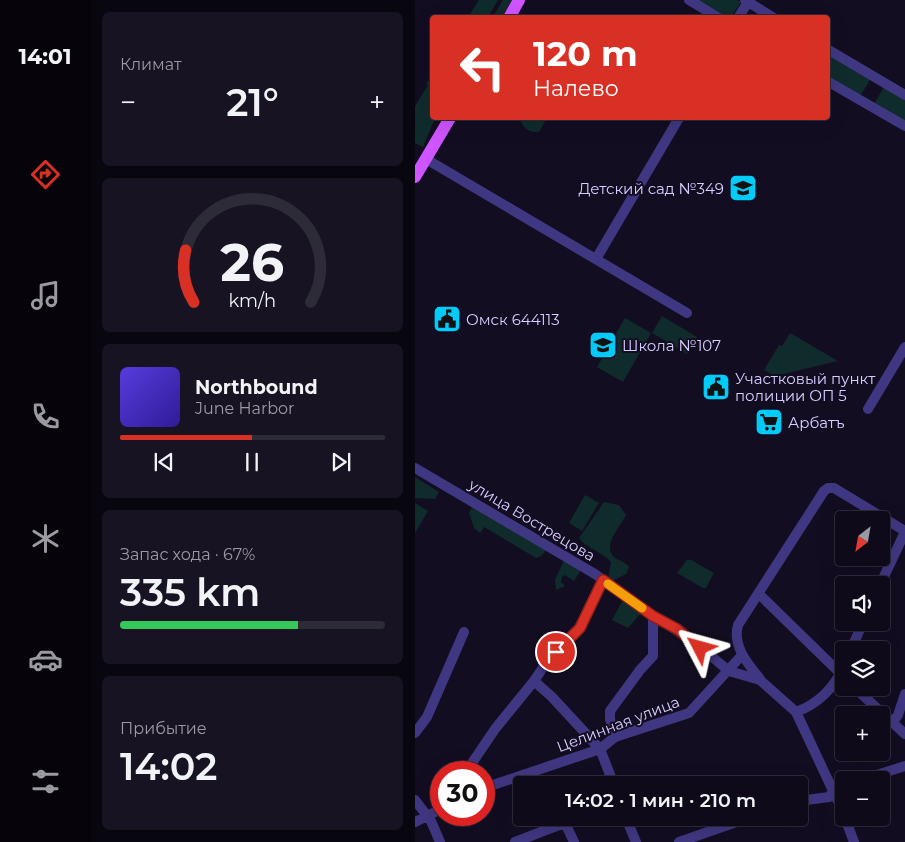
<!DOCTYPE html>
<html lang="ru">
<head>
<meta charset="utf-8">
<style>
	body { margin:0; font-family:Montserrat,sans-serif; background:#171323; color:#f1f3f6; height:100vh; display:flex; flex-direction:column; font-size:19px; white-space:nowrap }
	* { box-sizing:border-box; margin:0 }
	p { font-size:16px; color:#9b9aa2 }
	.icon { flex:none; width:28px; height:28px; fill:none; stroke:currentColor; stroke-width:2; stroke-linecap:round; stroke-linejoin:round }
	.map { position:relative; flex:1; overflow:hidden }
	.panel { display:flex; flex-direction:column; gap:12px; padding:12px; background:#08060e; width:325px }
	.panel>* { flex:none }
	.banner { position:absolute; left:15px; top:15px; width:400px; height:105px; border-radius:5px; box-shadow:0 5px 20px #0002,0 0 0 1px #2e2b39; background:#d93025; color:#fff; overflow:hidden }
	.needle { width:32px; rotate:211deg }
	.controls { position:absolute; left:420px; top:511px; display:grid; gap:10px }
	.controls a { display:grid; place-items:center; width:55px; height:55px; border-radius:5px; background:#0e0a1a; box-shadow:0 5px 20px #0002,0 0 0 1px #2e2b39; font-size:25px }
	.speed { position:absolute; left:15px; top:761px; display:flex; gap:10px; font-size:25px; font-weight:700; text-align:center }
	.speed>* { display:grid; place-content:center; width:65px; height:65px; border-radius:50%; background:#0e0a1a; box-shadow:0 5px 20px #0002,0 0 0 1px #2e2b39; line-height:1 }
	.speed .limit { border:8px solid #d22; background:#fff; color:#111 }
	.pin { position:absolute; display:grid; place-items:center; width:42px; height:42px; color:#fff; margin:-21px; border:2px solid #fff; border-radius:50%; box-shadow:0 1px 5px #0007 }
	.me { position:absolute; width:55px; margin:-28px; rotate:309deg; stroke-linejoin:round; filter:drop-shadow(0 0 4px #0008) }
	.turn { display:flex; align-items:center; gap:18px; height:105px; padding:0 20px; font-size:22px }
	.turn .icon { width:65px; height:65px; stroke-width:2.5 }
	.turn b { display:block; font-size:35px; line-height:42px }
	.big { font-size:38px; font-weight:600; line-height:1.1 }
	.panel .tile { flex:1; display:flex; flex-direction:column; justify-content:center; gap:8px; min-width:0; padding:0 18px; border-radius:8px; background:#171323 }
	.panel .dial { align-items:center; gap:0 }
	.dial svg { height:130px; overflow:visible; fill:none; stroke:#2e2b39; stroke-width:7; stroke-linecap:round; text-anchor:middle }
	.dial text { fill:#f1f3f6; stroke:none }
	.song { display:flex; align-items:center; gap:15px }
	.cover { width:60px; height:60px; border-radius:8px; background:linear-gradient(135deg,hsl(250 70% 55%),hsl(250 70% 35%)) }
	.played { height:5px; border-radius:2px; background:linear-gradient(90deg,#d93025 50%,#2e2b39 50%) }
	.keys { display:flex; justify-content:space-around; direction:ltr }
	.heat { display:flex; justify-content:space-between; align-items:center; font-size:28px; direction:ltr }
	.charge { height:8px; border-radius:4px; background:linear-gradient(90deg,#34c759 67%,#2e2b39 0) }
	.trip { position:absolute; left:98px; top:776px; width:295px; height:50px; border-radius:5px; background:#0e0a1a; box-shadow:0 5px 20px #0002,0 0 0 1px #2e2b39; font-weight:600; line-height:50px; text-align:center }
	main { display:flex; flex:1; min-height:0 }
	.tab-bar { display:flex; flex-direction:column; width:90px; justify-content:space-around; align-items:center; background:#06040a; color:#9b9aa2 }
	.tab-bar .icon { width:35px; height:35px }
	.tab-bar .active { color:#d93025 }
	.tab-bar b { font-size:22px; color:#f1f3f6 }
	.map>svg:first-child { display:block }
	.green { fill:#102b2c }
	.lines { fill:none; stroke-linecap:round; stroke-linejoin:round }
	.minor { stroke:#403782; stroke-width:10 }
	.major { stroke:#ce55ff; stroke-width:12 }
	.route-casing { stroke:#8d1f18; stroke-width:12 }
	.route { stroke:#d93025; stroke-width:9 }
	.slow { stroke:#f59e0b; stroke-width:9 }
	.labels { text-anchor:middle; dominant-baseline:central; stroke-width:4; stroke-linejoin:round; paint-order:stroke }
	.poi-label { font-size:15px; fill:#d8ceff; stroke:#130d22; text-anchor:start }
	.street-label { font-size:15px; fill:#d8ceff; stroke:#130d22 }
</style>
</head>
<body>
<main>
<nav class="tab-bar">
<b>14:01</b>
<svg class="icon active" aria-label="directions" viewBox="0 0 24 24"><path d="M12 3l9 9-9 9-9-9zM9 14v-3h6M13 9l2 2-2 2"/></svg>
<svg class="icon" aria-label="music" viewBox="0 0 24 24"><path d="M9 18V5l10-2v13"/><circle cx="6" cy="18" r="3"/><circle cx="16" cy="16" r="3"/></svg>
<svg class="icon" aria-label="phone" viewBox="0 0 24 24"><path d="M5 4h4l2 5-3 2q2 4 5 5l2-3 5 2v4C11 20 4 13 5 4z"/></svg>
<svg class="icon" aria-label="climate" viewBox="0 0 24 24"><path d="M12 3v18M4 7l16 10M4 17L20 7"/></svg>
<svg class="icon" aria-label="car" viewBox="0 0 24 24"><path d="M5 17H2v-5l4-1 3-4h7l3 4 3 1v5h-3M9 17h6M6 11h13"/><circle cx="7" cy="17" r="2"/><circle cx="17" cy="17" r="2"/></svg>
<svg class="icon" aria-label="filters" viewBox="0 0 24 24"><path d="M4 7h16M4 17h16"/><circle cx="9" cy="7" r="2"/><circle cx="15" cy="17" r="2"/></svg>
</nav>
<section class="panel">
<div class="tile"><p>Климат</p>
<div class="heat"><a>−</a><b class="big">21°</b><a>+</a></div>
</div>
<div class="tile dial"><svg viewBox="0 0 100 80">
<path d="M14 69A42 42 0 1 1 86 69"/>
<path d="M14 69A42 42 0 0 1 9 37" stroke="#d93025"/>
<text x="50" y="56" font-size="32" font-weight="700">26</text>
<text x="50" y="72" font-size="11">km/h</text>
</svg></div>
<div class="tile">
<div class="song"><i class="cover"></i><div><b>Northbound</b><p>June Harbor</p></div></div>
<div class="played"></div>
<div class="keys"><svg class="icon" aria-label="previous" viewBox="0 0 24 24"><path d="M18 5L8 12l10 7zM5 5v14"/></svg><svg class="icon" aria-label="pause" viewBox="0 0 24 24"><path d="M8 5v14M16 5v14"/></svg><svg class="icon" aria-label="next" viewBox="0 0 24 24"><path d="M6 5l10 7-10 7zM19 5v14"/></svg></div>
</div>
<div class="tile"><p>Запас хода · 67%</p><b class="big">335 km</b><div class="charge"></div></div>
<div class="tile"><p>Прибытие</p><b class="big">14:02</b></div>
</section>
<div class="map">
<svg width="490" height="842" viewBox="0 0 490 842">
	<rect width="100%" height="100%" fill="#130d22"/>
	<path class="green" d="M64 0H83L73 17H53Z
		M88 0H97L87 17 77 18Z
		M282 0H322L326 2 316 17H312Z
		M413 55 455 80 444 98 413 79Z
		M16 76 18 118H20L8 147 0 143V106L13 85 11 84Z
		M469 87 490 100V122L459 104Z
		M109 118H132L124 132C116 133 109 129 106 122Z
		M247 316 282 337 272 354 237 333Z
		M210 318 236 333 208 382 182 367Z
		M375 333 423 361 360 376 349 370 364 345 367 346Z
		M0 477 24 492 20 499 0 498Z
		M170 495 184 503 167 531 154 523Z
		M189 502 204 505 211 515C205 527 186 546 200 558 205 561 210 562 214 567L211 574 197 581 193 579 196 562C187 551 171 549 164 538Z
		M0 503 13 511 0 533Z
		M57 507 132 549 126 556 121 558 69 527 65 533 59 528 54 513Z
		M150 558 167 568 159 581 150 575 147 577 146 582 150 586 141 590 140 580Z
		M272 560H276L299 573 291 588H288L262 573Z
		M208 600 228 611 213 628 197 620Z"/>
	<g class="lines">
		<path class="minor" d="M274 0 304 18
			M330 0 359 18
			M323 18 333 2
			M412 49 490 95
			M412 81 490 126
			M11 159 272 313
			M181 259 264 118
			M453 409 490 347
			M0 468 180 574 238 616 273 637 314 671 345 680 381 712 429 814
			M465 585 490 532
			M344 594 429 677
			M436 650 448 622
			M345 679C333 664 317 646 323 625L409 491 413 488H419L490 531
			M119 681 137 697 185 749 199 785
			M440 688 490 734
			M381 712C403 704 419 688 429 666
			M477 723 483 715 490 694
			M0 733 12 717 49 632
			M200 737 195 719V711L225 670 238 656V616
			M51 772 80 729 119 681 135 657 162 632 188 580
			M446 780 490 766
			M69 788 185 749 200 737 274 713 327 655
			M0 800 16 821 25 842
			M384 801 414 797 419 790 429 787
			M211 818 221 842
			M430 818 439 842
			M0 822 26 809
			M100 842 144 825H151L159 842
			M264 842 333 818"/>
		<path class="major" d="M94 18 104 0
			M0 177 35 118"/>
	</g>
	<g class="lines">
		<defs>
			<path id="route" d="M141 652 165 628 188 580 238 616 262 629 285 648"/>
		</defs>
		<use href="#route" class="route-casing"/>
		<use href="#route" class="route"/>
		<path class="slow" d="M193 584 227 608"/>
	</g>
	<defs>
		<symbol id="school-square" viewBox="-11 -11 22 22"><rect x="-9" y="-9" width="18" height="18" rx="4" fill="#00cbf9" stroke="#130d22"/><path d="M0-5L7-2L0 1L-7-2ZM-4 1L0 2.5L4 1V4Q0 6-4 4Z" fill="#111"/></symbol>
		<symbol id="civic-square" viewBox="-11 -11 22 22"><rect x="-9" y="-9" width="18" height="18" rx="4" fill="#00cbf9" stroke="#130d22"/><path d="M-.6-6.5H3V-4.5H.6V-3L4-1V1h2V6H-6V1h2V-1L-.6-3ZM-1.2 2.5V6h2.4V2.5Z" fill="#111"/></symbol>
		<symbol id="supermarket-square" viewBox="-11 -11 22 22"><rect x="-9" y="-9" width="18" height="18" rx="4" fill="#00cbf9" stroke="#130d22"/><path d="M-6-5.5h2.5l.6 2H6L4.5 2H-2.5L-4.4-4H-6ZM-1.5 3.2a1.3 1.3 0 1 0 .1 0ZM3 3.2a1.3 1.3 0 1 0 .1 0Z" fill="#111"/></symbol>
	</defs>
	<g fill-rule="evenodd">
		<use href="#school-square" x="312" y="172" width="32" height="32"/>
		<use href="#civic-square" x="16" y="303" width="32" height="32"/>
		<use href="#school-square" x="172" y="329" width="32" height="32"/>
		<use href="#civic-square" x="285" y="371" width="32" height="32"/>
		<use href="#supermarket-square" x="338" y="406" width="32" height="32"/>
	</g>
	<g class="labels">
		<g class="poi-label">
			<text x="309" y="188" text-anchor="end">Детский сад №349</text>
			<text x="51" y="319">Омск 644113</text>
			<text x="207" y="345">Школа №107</text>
			<text x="320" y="378">Участковый пункт<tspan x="320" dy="17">полиции ОП 5</tspan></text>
			<text x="373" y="422">Арбатъ</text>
		</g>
		<g class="street-label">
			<text transform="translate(117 520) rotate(31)">улица Вострецова</text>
			<text transform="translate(203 724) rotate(-21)">Целинная улица</text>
		</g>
	</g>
</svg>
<div class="controls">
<a><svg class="needle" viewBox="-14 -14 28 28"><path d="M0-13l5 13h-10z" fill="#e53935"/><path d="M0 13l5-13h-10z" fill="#9b9aa2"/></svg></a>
<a><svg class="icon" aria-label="sound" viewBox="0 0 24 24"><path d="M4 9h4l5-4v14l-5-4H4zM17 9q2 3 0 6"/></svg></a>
<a><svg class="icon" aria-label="layers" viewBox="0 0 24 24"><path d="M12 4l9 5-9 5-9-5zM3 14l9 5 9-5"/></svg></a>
<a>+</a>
<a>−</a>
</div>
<div class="speed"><div class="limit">30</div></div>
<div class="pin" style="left:141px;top:652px;background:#d93025"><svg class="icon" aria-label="arrive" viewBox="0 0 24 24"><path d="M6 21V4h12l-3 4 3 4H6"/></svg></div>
<svg class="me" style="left:285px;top:648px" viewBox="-20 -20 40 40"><path d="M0-17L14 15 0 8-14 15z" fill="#d93025" stroke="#fff" stroke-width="4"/></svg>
<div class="trip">14:02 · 1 мин · 210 m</div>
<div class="banner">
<div class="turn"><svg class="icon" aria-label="left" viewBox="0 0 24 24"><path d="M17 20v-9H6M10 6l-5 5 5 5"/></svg><div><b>120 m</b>Налево</div></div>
</div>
</div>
</main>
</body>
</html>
